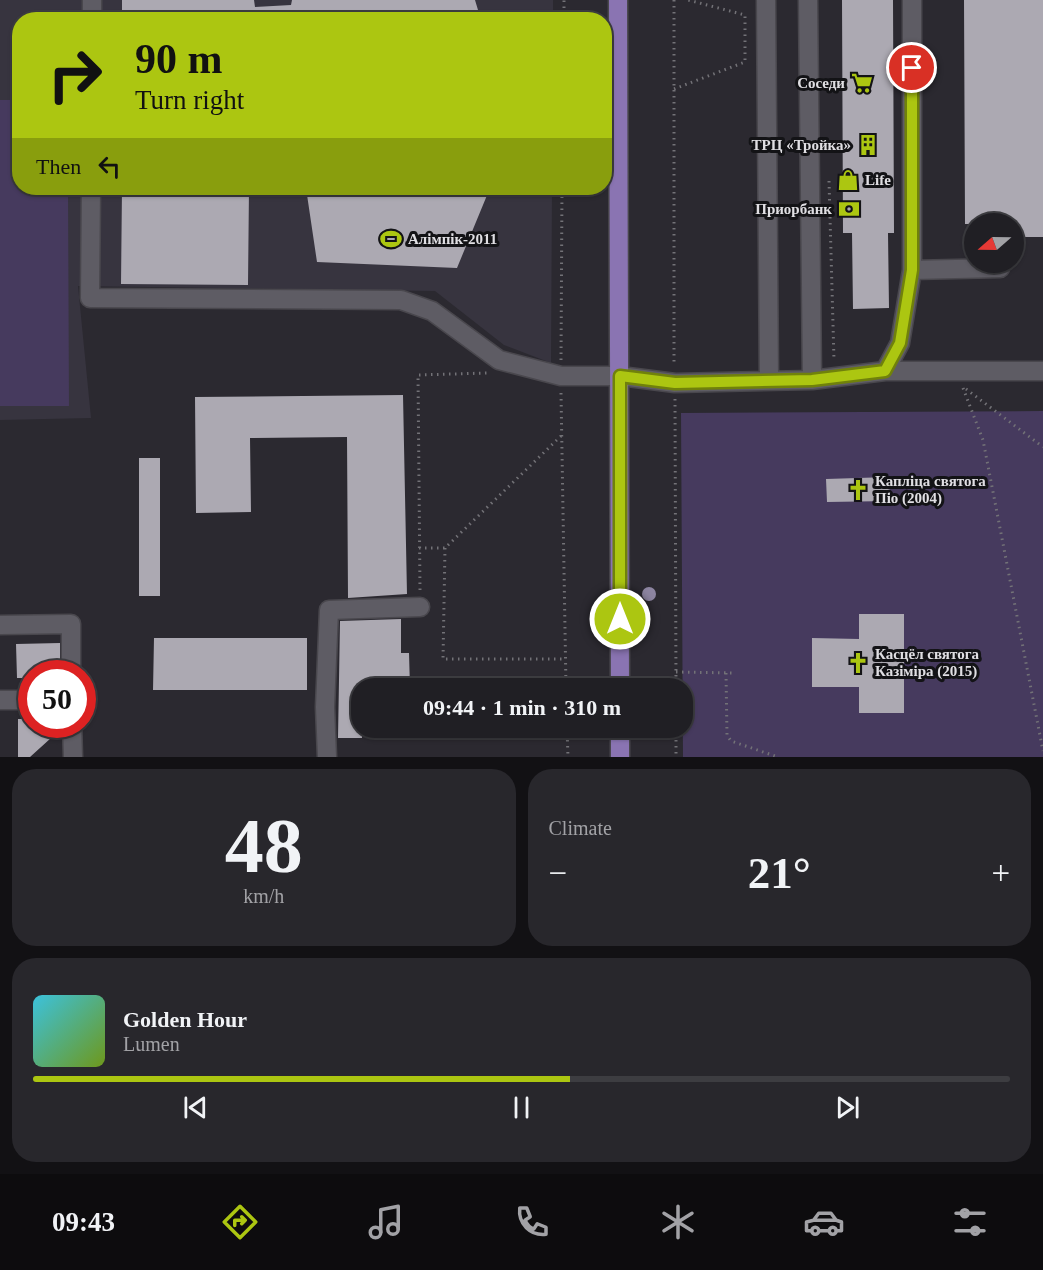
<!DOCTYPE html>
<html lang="en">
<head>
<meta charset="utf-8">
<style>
	body { margin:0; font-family:Georgia,serif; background:#28272c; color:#f1f3f6; height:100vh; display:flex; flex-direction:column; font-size:22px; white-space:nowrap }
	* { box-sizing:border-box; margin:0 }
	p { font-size:20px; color:#a2a2a6 }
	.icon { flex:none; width:33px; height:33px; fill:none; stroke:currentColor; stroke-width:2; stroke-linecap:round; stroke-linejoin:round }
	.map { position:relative; height:757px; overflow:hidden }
	.panel { display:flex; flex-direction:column; gap:12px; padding:12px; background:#121114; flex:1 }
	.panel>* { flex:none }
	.top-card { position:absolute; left:12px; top:12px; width:600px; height:183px; border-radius:24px; box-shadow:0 2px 4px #0004,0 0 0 2px #3d3d41; background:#acc611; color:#111; overflow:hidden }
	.needle { width:39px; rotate:250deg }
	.buttons { position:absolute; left:964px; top:213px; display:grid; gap:12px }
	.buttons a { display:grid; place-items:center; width:60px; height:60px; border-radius:50%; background:#201f24; box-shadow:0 2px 4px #0004,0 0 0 2px #3d3d41; font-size:30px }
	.speed { position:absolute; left:18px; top:660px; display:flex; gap:12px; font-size:30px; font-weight:700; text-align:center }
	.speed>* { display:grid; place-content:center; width:78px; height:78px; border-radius:50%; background:#201f24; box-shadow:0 2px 4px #0004,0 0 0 2px #3d3d41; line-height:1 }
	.speed .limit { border:9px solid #d22; background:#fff; color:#111 }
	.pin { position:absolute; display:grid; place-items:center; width:51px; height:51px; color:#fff; margin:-26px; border:3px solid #fff; border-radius:50%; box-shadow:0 2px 6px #0007 }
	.me { position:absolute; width:66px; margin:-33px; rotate:0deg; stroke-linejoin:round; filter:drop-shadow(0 0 4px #0008) }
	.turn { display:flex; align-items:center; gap:21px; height:126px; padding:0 24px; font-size:27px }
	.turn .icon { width:78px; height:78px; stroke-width:2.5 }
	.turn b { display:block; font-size:42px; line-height:51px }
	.then { display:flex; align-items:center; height:57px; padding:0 24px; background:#0003; gap:12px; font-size:22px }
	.big { font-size:45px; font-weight:800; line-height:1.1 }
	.panel .tile { flex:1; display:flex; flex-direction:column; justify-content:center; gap:9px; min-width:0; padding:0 21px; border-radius:24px; background:#28272c }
	.panel .dial { align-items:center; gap:0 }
	.dial b { font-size:78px; line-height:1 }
	.song { display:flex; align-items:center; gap:18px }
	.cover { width:72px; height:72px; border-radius:9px; background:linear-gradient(135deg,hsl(190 70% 55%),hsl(80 70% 35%)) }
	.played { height:6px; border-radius:3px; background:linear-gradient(90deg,#acc611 55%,#3d3d41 55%) }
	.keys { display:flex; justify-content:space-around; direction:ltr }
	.heat { display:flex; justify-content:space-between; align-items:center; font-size:33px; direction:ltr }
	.panel .tiles { flex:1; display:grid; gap:12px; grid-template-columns:1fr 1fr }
	.tile:last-child { grid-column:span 2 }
	.trip { position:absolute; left:351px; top:678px; width:342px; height:60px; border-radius:24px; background:#201f24; box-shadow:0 2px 4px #0004,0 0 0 2px #3d3d41; font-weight:800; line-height:60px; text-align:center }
	.dock { display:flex; height:96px; justify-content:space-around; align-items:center; background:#0d0c0e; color:#a2a2a6 }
	.dock .icon { width:42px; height:42px }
	.dock .current { color:#acc611 }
	.dock b { font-size:27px; color:#f1f3f6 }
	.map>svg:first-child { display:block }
	.built { fill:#37343f }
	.green { fill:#463a5e }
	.building { fill:#aca9b2 }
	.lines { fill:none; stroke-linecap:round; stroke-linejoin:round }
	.minor-casing { stroke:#49474d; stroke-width:21 }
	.major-casing { stroke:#49474d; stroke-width:21 }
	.path { stroke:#737277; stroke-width:3; stroke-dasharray:1.5 4.5; stroke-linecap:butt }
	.minor { stroke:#5e5c64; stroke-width:18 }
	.major { stroke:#8a74b2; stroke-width:18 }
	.tree { fill:#8d85a1 }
	.route-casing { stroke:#70810b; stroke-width:15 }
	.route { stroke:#acc611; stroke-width:10 }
	.labels { text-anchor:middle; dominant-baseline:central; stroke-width:6; stroke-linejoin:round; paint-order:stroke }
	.poi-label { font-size:15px; font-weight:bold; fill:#e0dfe3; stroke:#131316; text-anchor:start }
</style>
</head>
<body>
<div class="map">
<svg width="1043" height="757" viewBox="0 0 1043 757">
	<rect width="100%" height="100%" fill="#2b2930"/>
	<path class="built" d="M0 0H553V20H20V188H552L551 363 504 345 435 291 78 286 91 418 0 420Z"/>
	<path class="green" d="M0 100H19L20 188H68L69 406H0Z
		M1043 411V757H683L681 413Z"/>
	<path class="building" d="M122 0H254L255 7 291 5 292 0H475L481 20H122Z
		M842 0H893L894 233H888L889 308 853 309 852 233H843Z
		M964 0H1043V237H1014V224H965Z
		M122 188H249L248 285 121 284Z
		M306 188H490L457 268 317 262Z
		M403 395 407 594 348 598 347 437 250 438 251 512 196 513 195 397Z
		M139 458H160V596H139Z
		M889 477 890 501 827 502 826 479Z
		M859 614H904V713H859V687H812V638L859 639Z
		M401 619V653H409L410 688H362V738H338L340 621Z
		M154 638H307V690H153Z
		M60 643V674H32V678H17L16 644Z
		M18 719H32V724H51V738L30 757H18Z"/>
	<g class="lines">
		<defs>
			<path id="minor" d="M766 0 769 381
				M808 0 812 380
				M92 20V0
				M91 188 90 298 401 300 432 311 499 360 561 376H620L675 383 812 380 885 371H1043
				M912 270V0
				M885 371 900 343 912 270 1000 268
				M0 625 71 624V674
				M0 700H32
				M72 724 73 757
				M327 757 325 707 329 610 420 607"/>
			<path id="major" d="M618 0 620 688
				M620 757V728"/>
		</defs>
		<use href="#minor" class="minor-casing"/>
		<use href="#major" class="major-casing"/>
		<path class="path" d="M674 0V366
			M564 20V0
			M674 89 745 62V15L688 0
			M829 181 834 360
			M561 360 562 188
			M963 388 983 440 1043 751
			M966 389 1043 447
			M561 393 566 688
			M675 399 676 688
			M419 548H445L561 436
			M445 548 443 659H566
			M420 590 418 375 487 373
			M676 672 734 673
			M726 673 727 735 731 741 778 757
			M567 728 568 757
			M676 728V757"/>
		<use href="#minor" class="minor"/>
		<use href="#major" class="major"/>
	</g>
	<circle class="tree" cx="649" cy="594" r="7"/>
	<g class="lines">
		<defs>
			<path id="route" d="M620 619V376L675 383 812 380 885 371 900 343 912 270V68"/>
		</defs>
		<use href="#route" class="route-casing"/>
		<use href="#route" class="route"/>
	</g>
	<defs>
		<symbol id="supermarket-bare" viewBox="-9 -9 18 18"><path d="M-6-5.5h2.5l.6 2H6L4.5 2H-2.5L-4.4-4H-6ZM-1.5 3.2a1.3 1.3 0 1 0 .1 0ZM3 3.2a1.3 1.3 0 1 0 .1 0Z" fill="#acc611" stroke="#131316" stroke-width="2.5" paint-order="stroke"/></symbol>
		<symbol id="building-bare" viewBox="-9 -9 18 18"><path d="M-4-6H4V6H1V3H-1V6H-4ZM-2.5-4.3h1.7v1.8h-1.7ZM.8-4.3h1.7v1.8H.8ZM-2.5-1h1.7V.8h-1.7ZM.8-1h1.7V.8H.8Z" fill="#acc611" stroke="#131316" stroke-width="2.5" paint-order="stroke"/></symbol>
		<symbol id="shop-bare" viewBox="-9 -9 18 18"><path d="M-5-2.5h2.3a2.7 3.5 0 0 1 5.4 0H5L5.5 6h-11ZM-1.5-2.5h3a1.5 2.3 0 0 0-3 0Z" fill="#acc611" stroke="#131316" stroke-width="2.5" paint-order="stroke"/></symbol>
		<symbol id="bank-bare" viewBox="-9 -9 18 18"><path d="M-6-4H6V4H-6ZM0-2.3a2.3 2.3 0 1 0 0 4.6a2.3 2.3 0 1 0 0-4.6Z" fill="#acc611" stroke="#131316" stroke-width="2.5" paint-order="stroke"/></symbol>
		<symbol id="stadium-bare" viewBox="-9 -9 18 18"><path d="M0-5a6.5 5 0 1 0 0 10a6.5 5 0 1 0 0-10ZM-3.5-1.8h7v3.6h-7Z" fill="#acc611" stroke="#131316" stroke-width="2.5" paint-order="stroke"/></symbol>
		<symbol id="church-bare" viewBox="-9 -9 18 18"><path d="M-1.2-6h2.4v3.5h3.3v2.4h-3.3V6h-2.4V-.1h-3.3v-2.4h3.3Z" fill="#acc611" stroke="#131316" stroke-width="2.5" paint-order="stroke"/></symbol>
	</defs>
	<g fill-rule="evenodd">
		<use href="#supermarket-bare" x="847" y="68" width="30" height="30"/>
		<use href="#building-bare" x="853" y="130" width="30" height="30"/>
		<use href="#shop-bare" x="833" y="165" width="30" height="30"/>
		<use href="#bank-bare" x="834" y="194" width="30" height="30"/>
		<use href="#stadium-bare" x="376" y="224" width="30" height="30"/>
		<use href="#church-bare" x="843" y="475" width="30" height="30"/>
		<use href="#church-bare" x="843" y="648" width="30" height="30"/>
	</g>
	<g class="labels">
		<g class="poi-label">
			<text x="845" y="83" text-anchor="end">Соседи</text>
			<text x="851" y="145" text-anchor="end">ТРЦ «Тройка»</text>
			<text x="865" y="180">Life</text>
			<text x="832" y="209" text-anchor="end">Приорбанк</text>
			<text x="408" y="239">Алімпік-2011</text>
			<text x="875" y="481">Капліца святога<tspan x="875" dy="17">Піо (2004)</tspan></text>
			<text x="875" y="654">Касцёл святога<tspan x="875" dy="17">Казіміра (2015)</tspan></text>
		</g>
	</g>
</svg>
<div class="buttons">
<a><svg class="needle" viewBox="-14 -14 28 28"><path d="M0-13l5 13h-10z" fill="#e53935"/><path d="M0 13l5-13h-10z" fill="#a2a2a6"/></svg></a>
</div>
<div class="speed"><div class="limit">50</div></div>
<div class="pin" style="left:912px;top:68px;background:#d93025"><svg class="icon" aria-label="arrive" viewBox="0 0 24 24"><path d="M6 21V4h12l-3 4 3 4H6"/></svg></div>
<svg class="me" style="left:620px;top:619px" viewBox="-20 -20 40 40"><circle r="17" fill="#acc611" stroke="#fff" stroke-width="3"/><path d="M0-11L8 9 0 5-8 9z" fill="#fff"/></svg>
<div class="trip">09:44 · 1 min · 310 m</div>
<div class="top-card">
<div class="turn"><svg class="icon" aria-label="right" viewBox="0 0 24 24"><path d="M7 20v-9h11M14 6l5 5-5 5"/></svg><div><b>90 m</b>Turn right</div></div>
<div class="then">Then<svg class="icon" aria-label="left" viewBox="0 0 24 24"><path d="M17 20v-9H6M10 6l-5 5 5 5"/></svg></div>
</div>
</div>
<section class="panel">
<div class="tiles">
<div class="tile dial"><b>48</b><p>km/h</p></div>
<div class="tile"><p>Climate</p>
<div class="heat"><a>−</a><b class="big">21°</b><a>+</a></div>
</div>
<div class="tile">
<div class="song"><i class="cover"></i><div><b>Golden Hour</b><p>Lumen</p></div></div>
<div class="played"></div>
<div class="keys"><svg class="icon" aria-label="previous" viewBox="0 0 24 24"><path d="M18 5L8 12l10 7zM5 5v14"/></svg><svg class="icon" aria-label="pause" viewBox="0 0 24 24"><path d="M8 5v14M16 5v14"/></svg><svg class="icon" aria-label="next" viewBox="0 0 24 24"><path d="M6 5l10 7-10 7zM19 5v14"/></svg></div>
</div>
</div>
</section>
<nav class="dock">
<b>09:43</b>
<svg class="icon current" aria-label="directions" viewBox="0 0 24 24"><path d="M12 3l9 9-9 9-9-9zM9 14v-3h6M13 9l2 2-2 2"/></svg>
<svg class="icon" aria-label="music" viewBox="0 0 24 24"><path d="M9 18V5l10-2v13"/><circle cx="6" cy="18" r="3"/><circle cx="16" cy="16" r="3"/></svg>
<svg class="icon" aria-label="phone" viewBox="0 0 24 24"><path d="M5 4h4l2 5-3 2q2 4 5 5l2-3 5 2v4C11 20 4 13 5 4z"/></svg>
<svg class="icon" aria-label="climate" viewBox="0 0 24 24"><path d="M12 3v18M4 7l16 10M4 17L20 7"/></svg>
<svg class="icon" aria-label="car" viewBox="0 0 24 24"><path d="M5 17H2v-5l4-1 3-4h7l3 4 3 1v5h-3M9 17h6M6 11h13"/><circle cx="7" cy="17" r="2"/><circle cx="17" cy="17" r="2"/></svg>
<svg class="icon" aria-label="filters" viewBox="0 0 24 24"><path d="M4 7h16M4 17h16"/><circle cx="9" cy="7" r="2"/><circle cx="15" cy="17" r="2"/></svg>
</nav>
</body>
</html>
